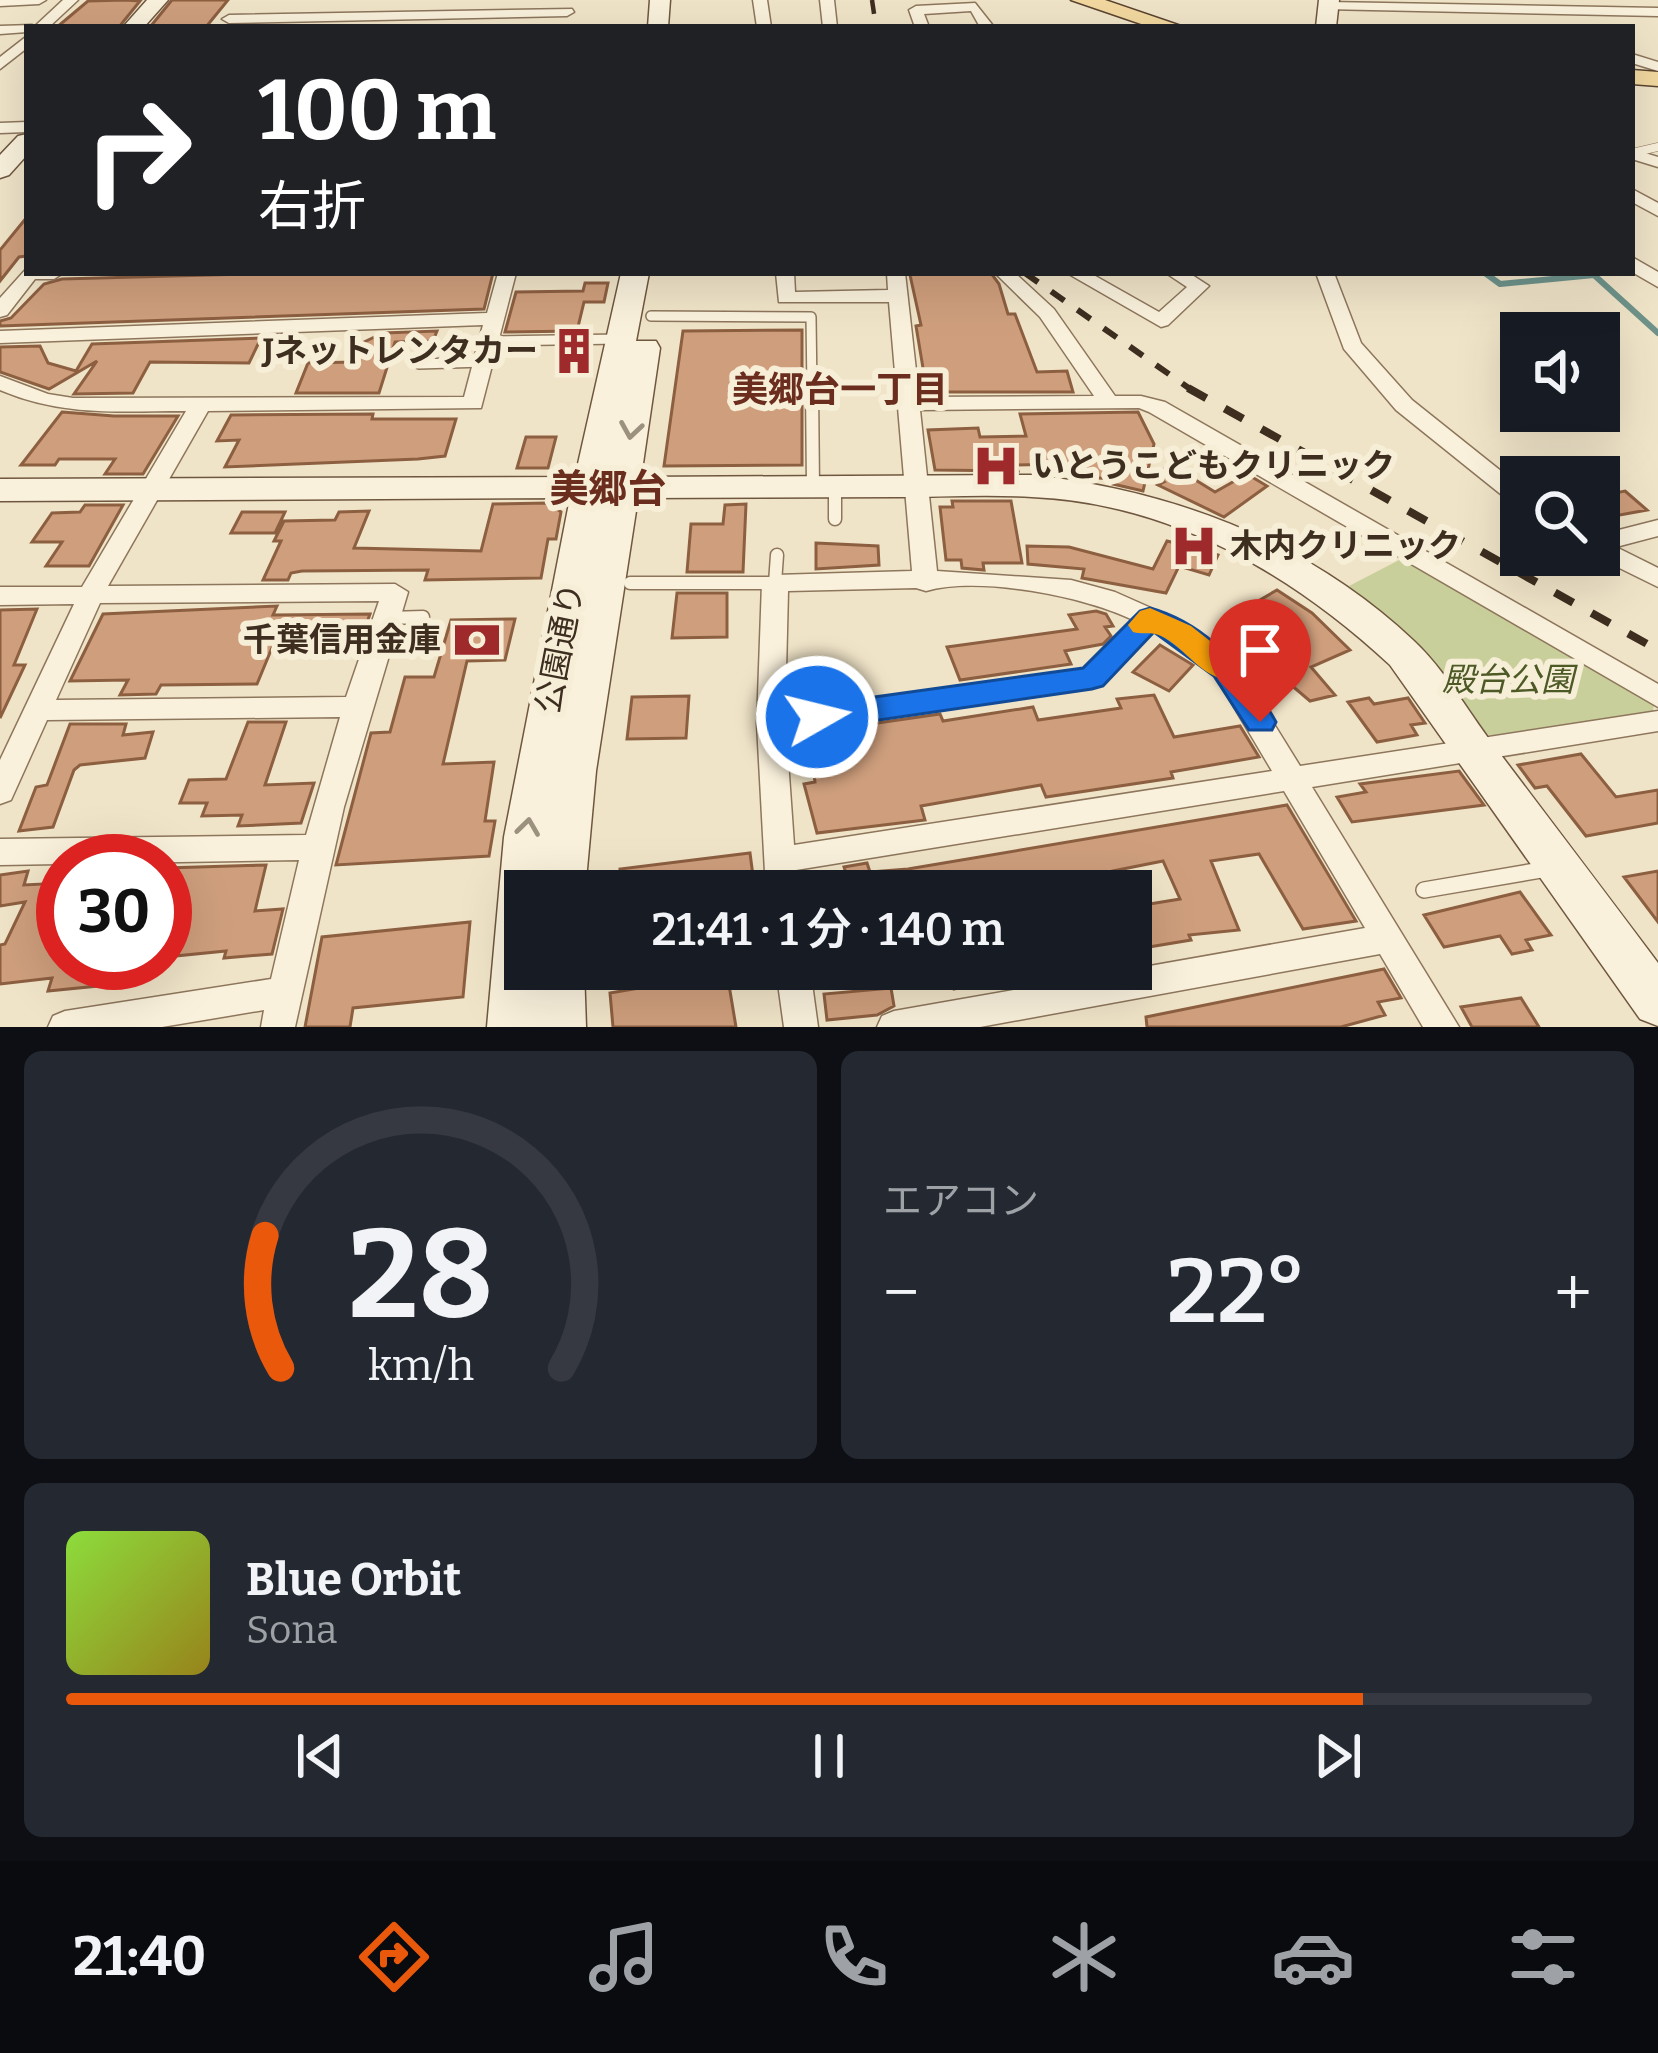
<!DOCTYPE html>
<html lang="ja">
<head>
<meta charset="utf-8">
<style>
	body { margin:0; font-family:Bitter,"Noto Sans JP",serif; background:#242831; color:#f1f3f6; height:100vh; display:flex; flex-direction:column; font-size:45px; white-space:nowrap }
	* { box-sizing:border-box; margin:0 }
	p { font-size:39px; color:#9ea1a6 }
	.icon { flex:none; width:66px; height:66px; fill:none; stroke:currentColor; stroke-width:2; stroke-linecap:round; stroke-linejoin:round }
	.map { position:relative; height:1027px; overflow:hidden }
	.side { display:flex; flex-direction:column; gap:24px; padding:24px; background:#0d0f14; flex:1 }
	.side>* { flex:none }
	.top-card { position:absolute; left:24px; top:24px; width:1611px; height:252px; border-radius:0px; box-shadow:0 12px 48px #0002; background:#202124; color:#fff; overflow:hidden }
	.fabs { position:absolute; left:1500px; top:312px; display:grid; gap:24px }
	.fabs a { display:grid; place-items:center; width:120px; height:120px; border-radius:0px; background:#171b24; box-shadow:0 12px 48px #0002; font-size:60px }
	.speed { position:absolute; left:36px; top:834px; display:flex; gap:24px; font-size:60px; font-weight:700; text-align:center }
	.speed>* { display:grid; place-content:center; width:156px; height:156px; border-radius:50%; background:#171b24; box-shadow:0 12px 48px #0002; line-height:1 }
	.speed .limit { border:18px solid #d22; background:#fff; color:#111 }
	.pin { position:absolute; display:grid; place-items:center; width:102px; height:102px; color:#fff; margin:-123px -51px; border-radius:50% 50% 50% 0; rotate:-45deg; box-shadow:0 0 12px #0007 }
	.pin .icon { rotate:45deg }
	.me { position:absolute; width:132px; margin:-66px; rotate:82deg; stroke-linejoin:round; filter:drop-shadow(0 0 9px #0008) }
	.turn { display:flex; align-items:center; gap:42px; height:252px; padding:0 36px; font-size:54px }
	.turn .icon { width:156px; height:156px; stroke-width:2.5 }
	.turn b { display:block; font-size:84px; line-height:102px }
	.big { font-size:90px; font-weight:600; line-height:1.1 }
	.side .widget { flex:1; display:flex; flex-direction:column; justify-content:center; gap:18px; min-width:0; padding:0 42px; border-radius:18px; background:#242831 }
	.side .dial { align-items:center; gap:0 }
	.dial svg { height:312px; overflow:visible; fill:none; stroke:#363941; stroke-width:7; stroke-linecap:round; text-anchor:middle }
	.dial text { fill:#f1f3f6; stroke:none }
	.song { display:flex; align-items:center; gap:36px }
	.cover { width:144px; height:144px; border-radius:18px; background:linear-gradient(135deg,hsl(90 70% 55%),hsl(50 70% 35%)) }
	.played { height:12px; border-radius:6px; background:linear-gradient(90deg,#ea580c 85%,#363941 85%) }
	.keys { display:flex; justify-content:space-around; direction:ltr }
	.heat { display:flex; justify-content:space-between; align-items:center; font-size:66px; direction:ltr }
	.side .tiles { flex:1; display:grid; gap:24px; grid-template-columns:1fr 1fr }
	.widget:last-child { grid-column:span 2 }
	.trip { position:absolute; left:504px; top:870px; width:648px; height:120px; border-radius:0px; background:#171b24; box-shadow:0 12px 48px #0002; font-weight:600; line-height:120px; text-align:center }
	.menu { display:flex; height:192px; justify-content:space-around; align-items:center; background:#090b0e; color:#9ea1a6 }
	.menu .icon { width:84px; height:84px }
	.menu .on { color:#ea580c }
	.menu b { font-size:54px; color:#f1f3f6 }
	.map>svg:first-child { display:block }
	.green { fill:#c9cf9b }
	.lines { fill:none; stroke-linecap:round; stroke-linejoin:round }
	.stream { stroke:#6f938a; stroke-width:6 }
	.building { fill:#cf9f7d; stroke:#8d5f41; stroke-width:3 }
	.lane-far3-casing { stroke:#8d765c; stroke-width:9 }
	.lane-far2-casing { stroke:#8d765c; stroke-width:12 }
	.lane-far1-casing { stroke:#8d765c; stroke-width:15 }
	.lane-casing { stroke:#8d765c; stroke-width:18 }
	.street-casing { stroke:#8d765c; stroke-width:3 }
	.secondary-casing { stroke:#6f573f; stroke-width:3 }
	.primary-casing { stroke:#5b4430; stroke-width:3 }
	.lane-far3 { stroke:#faf1dc; stroke-width:8 }
	.lane-far2 { stroke:#faf1dc; stroke-width:9 }
	.lane-far1 { stroke:#faf1dc; stroke-width:12 }
	.lane { stroke:#faf1dc; stroke-width:15 }
	.street { fill:#faf1dc; fill-rule:evenodd }
	.secondary { fill:#faf1dc; fill-rule:evenodd }
	.primary { fill:#f3d9a0; fill-rule:evenodd }
	.rail-far2 { stroke:#3d2e20; stroke-width:4.5; stroke-dasharray:14 14; stroke-linecap:butt }
	.rail-far1 { stroke:#3d2e20; stroke-width:6; stroke-dasharray:16 16; stroke-linecap:butt }
	.rail { stroke:#3d2e20; stroke-width:8; stroke-dasharray:21 21; stroke-linecap:butt }
	.oneway { stroke:#9c907e }
	.route { fill:#1a73e8; stroke:#114b97; stroke-width:3 }
	.slow { fill:#f59e0b }
	.labels { text-anchor:middle; dominant-baseline:central; stroke-width:12; stroke-linejoin:round; paint-order:stroke }
	.poi-label { font-size:33px; font-weight:bold; fill:#3d2e20; stroke:#f7eed8; text-anchor:end }
	.street-label { font-size:33px; fill:#3d2e20; stroke:#f7eed8 }
	.park-label { font-size:33px; font-style:italic; fill:#4d5a26; stroke:#f7eed8 }
	.neighbourhood-label { font-size:36px; font-weight:bold; fill:#6b2e1e; stroke:#f7eed8 }
	.quarter-label { font-size:39px; font-weight:bold; fill:#6b2e1e; stroke:#f7eed8 }
</style>
</head>
<body>
<div class="map">
<svg width="1658" height="1027" viewBox="0 0 1658 1027">
	<rect width="100%" height="100%" fill="#f0e4c8"/>
	<path class="green" d="M1403 558 1654 703 1653 712 1493 737 1479 730 1398 629 1349 586Z"/>
	<g class="lines">
		<path class="stream" d="M1485 273 1500 284 1594 275 1658 333"/>
	</g>
	<path class="building" d="M172 0H228L206 27H150Z
		M88 1 125 0 140 1 119 27H57Z
		M27 217V256L19 257 0 281V250Z
		M287 273H493L484 309 0 326V321L11 318 44 284 62 279Z
		M923 273H991L999 284 1008 314H1015L1037 372 1067 371 1073 392H927L916 326 921 325 910 275Z
		M585 283H608L604 302H584L577 331 505 332 516 292 583 291Z
		M802 330V465L664 466 683 331Z
		M437 331 433 341 395 342 379 393H296L308 363 355 362 362 343 383 333Z
		M261 338 249 363 150 362 133 393 74 394 97 361 49 389 0 372V347L40 346 48 363 76 371 92 344Z
		M62 412 114 416H178L143 474H105L115 459H59L55 465H21Z
		M1138 412 1154 444 1143 491 1113 484 1114 479 1069 476 1066 464 1016 465 1018 471 935 470 928 430 978 428 980 437 1026 436 1020 414Z
		M373 414 372 419H456L445 456 418 459 225 467 239 440 217 441 231 415Z
		M526 437H556L548 468H517Z
		M1168 463 1215 492 1247 474 1267 486 1224 517 1158 485 1164 482 1159 478Z
		M1625 491 1647 510 1609 517 1599 508V496Z
		M952 501H1011L1022 563H983L984 570 962 568 961 560H946L940 507H953Z
		M549 503 561 512 556 539H548L541 578 425 580 428 570 302 571 291 573 288 580H263L281 541H274L284 521 335 520 339 512 369 511 354 548 481 551 493 504Z
		M746 504 743 572H687L691 524H723L725 505Z
		M85 505H123L89 566H46L62 542H32L52 513 80 512Z
		M242 512H285L275 533H231Z
		M1183 538 1207 545 1204 551 1218 555 1209 575 1179 566 1166 593 1082 578 1084 569 1028 564 1027 546 1069 547 1153 569 1167 541 1180 544Z
		M816 543 878 546 879 565 816 569Z
		M1277 590 1312 613 1350 650 1311 667 1335 695 1310 701 1264 662 1224 638 1259 617 1246 608Z
		M677 593H727V637L672 638Z
		M277 606 273 615 370 614 360 642 274 643 257 684 161 685 156 694 120 695 128 680 70 681 103 614Z
		M37 609 14 665H25L0 718V610Z
		M1096 611 1106 614 1113 626 1105 627 1111 636 1103 644 1065 651 1071 664 960 680 947 647 1077 629 1069 615Z
		M515 619 505 660 467 661 443 764 494 762 485 821H495L489 856 336 865 371 733 390 732 405 677H434L451 620Z
		M1160 645 1193 665 1169 691 1133 672Z
		M1154 695 1174 737 1240 726 1259 757 1171 772 1173 778 1046 797 1041 785 921 806 925 820 817 833 804 784 815 782 808 733 940 714 943 721 1033 707 1038 720 1121 708 1117 699Z
		M689 696 686 738 627 739 632 697Z
		M1369 698 1374 704 1408 698 1425 723 1411 725 1417 735 1377 742 1348 702Z
		M248 722H286L265 785 314 783 301 823 238 826 242 815 202 816 207 803H180L189 780 226 779Z
		M70 724H126L123 735 153 732 145 758 80 765 74 770 53 827 19 831 36 787 47 785Z
		M1581 754 1616 797 1658 790V823L1586 836 1547 786 1535 788 1518 765Z
		M1459 771 1484 805 1352 822 1337 797 1366 792 1360 784Z
		M1287 805 1356 921 1303 929 1259 854 1211 861 1239 930 1189 935 1191 940 1131 950V907L1180 899 1163 861 1113 871 1116 880 987 891H852L844 867 867 863 870 872 908 869Z
		M750 853 755 891H621L620 869Z
		M266 865 255 911 283 909 272 954 224 958 226 951 165 957V868Z
		M28 871 24 885 63 883V963H106L98 986 48 991 52 978 0 984V945L5 944 25 902 0 906V875Z
		M1658 871V922L1624 877Z
		M1520 892 1551 935 1526 940 1532 950 1512 954 1500 936 1444 947 1424 915Z
		M470 922 463 997 353 1008 350 1027H305L322 937Z
		M948 969H1009L1010 978 954 989Z
		M1384 969 1401 998 1378 1002 1385 1015 1341 1027H1147L1146 1017Z
		M727 973 736 1027H613L610 993Z
		M891 988 894 1006 877 1015 827 1020 824 994Z
		M1521 998 1539 1027H1472L1461 1007Z"/>
	<g class="lines">
		<defs>
			<path id="lane-far3" d="M1632 153 1658 147"/>
			<path id="lane-far2" d="M651 316 811 317 812 391
				M489 341 620 339
				M419 364 484 362"/>
			<path id="lane-far1" d="M812 388 813 488
				M835 488V519
				M630 583H775L777 555
				M388 618 423 617"/>
			<path id="lane" d="M1424 890 1547 869"/>
			<path id="street" d="M0 0H46L39 4 0 6Z
				M63 0H78L49 27H34Z
				M753 0H767L771 27H757Z
				M820 0H834L837 27H823Z
				M1328 2 1658 8V16L1323 9 1321 6Z
				M975 3 994 27H980L971 11 924 14 929 27H915L909 10 916 6Z
				M572 9 574 12 567 16 229 23 222 19 229 15Z
				M32 25 27 32 0 34V26Z
				M27 36V48L0 69V57Z
				M1632 54 1658 62V71L1632 63Z
				M27 122V132L0 133V123Z
				M1632 149 1658 157V167L1632 159Z
				M1632 189 1658 203V216L1632 202Z
				M1632 257 1658 272V287L1632 272Z
				M27 268V273H63L54 279H35L7 315 0 317V298Z
				M498 273H516L481 408 208 411 108 586 395 584 408 592 344 807 295 1027H261L264 1010 162 1027H48L53 1016 65 1011 271 979 299 860 0 865V839L306 835 340 717 47 720 11 800 0 804V760L74 604 0 605V587H82L186 411C118 411 64 417 0 390V376L48 394 73 398 464 397 483 325 0 343V331L487 313ZM379 601 346 697 56 700 100 603Z
				M776 273H794L795 292 888 290 887 273H905L919 397 1094 396 1040 317 995 273H1015L1054 309 1115 396H1141L1165 402 1658 684V707L1149 412 1139 408 920 410 937 571 1071 580 1115 592 1160 612 1235 661 1300 766 1658 711V731L1312 787 1459 1027H1423L1380 954 980 1027H877L882 1016 894 1011 1365 928 1284 791 796 870 798 891H766L757 724 762 583 775 575 912 571 889 302H779ZM916 588 926 591C979 576 1084 596 1133 620L1084 669 785 712 788 591ZM1154 631 1215 675 1272 771 794 845 786 732 1092 688 1102 685Z
				M1067 273H1090L1159 312 1187 287 1166 273H1189L1209 286 1168 325 1161 327Z
				M1316 273H1334L1361 343 1412 400 1521 487V506L1513 504 1396 410 1344 349Z
				M1658 520V536L1616 547 1658 568V587L1593 555H1599V535Z
				M776 969H810L818 1027H784Z"/>
			<path id="secondary" d="M147 0H168L144 27H123Z
				M650 0H670L668 27H648Z
				M1319 0H1339L1336 27H1316Z
				M27 134V155L9 175 0 178V155L18 136Z
				M621 273H649L636 341H656L660 348 641 477 1034 475C1176 492 1308 541 1414 641 1444 669 1467 710 1492 743 1547 816 1603 889 1658 963V1026L1640 1019 1390 665C1291 573 1170 503 1032 497 987 494 940 497 895 497 809 497 723 498 638 498L596 771 585 891H525V969H584L586 1027H487L504 837 570 498 0 501V479L575 477Z"/>
			<path id="primary" d="M1071 0H1105L1184 27H1150Z
				M1632 70 1658 72V86L1632 84Z"/>
		</defs>
		<use href="#lane-far3" class="lane-far3-casing"/>
		<use href="#lane-far2" class="lane-far2-casing"/>
		<use href="#lane-far1" class="lane-far1-casing"/>
		<use href="#lane" class="lane-casing"/>
		<use href="#street" class="street-casing"/>
		<use href="#secondary" class="secondary-casing"/>
		<use href="#primary" class="primary-casing"/>
		<use href="#lane-far3" class="lane-far3"/>
		<use href="#lane-far2" class="lane-far2"/>
		<use href="#lane-far1" class="lane-far1"/>
		<use href="#lane" class="lane"/>
		<use href="#street" class="street"/>
		<use href="#secondary" class="secondary"/>
		<use href="#primary" class="primary"/>
		<path class="rail-far2" d="M872 0 876 27"/>
		<path class="rail-far1" d="M1025 273 1193 391"/>
		<path class="rail" d="M1188 388 1658 650"/>
	</g>
	<defs><path id="oneway-chevron" d="M-2-3.5L2.5 0L-2 3.5" fill="none" stroke-width="1.6" stroke-linecap="round" stroke-linejoin="round" transform="scale(3)"/></defs>
	<g class="oneway">
		<use href="#oneway-chevron" transform="translate(631 430) rotate(99)"/>
		<use href="#oneway-chevron" transform="translate(528 827) rotate(-82)"/>
	</g>
	<path class="route" d="M1150 608C1208 624 1248 672 1276 722L1272 730H1249L1214 676 1154 632 1103 686 1092 689 817 729 805 725 800 717 805 709 817 705 1083 668 1140 611Z"/>
	<path class="slow" d="M1150 608 1191 626 1238 663 1242 670 1238 678C1207 687 1187 648 1161 636 1151 631 1144 635 1133 632L1128 625 1140 611Z"/>
	<defs>
		<symbol id="building-bare" viewBox="-9 -9 18 18"><path d="M-4-6H4V6H1V3H-1V6H-4ZM-2.5-4.3h1.7v1.8h-1.7ZM.8-4.3h1.7v1.8H.8ZM-2.5-1h1.7V.8h-1.7ZM.8-1h1.7V.8H.8Z" fill="#9e2a2b" stroke="#f7eed8" stroke-width="2.5" paint-order="stroke"/></symbol>
		<symbol id="hospital-bare" viewBox="-9 -9 18 18"><path d="M-5-5h3v3.5h4V-5h3V5h-3V1.5h-4V5h-3Z" fill="#9e2a2b" stroke="#f7eed8" stroke-width="2.5" paint-order="stroke"/></symbol>
		<symbol id="bank-bare" viewBox="-9 -9 18 18"><path d="M-6-4H6V4H-6ZM0-2.3a2.3 2.3 0 1 0 0 4.6a2.3 2.3 0 1 0 0-4.6Z" fill="#9e2a2b" stroke="#f7eed8" stroke-width="2.5" paint-order="stroke"/></symbol>
	</defs>
	<g fill-rule="evenodd">
		<use href="#building-bare" x="541" y="318" width="66" height="66"/>
		<use href="#hospital-bare" x="963" y="433" width="66" height="66"/>
		<use href="#hospital-bare" x="1161" y="513" width="66" height="66"/>
		<use href="#bank-bare" x="444" y="607" width="66" height="66"/>
	</g>
	<g class="labels">
		<g class="poi-label">
			<text x="538" y="351">Jネットレンタカー</text>
			<text x="1032" y="466" text-anchor="start">いとうこどもクリニック</text>
			<text x="1230" y="546" text-anchor="start">木内クリニック</text>
			<text x="441" y="640">千葉信用金庫</text>
		</g>
		<g class="street-label">
			<text transform="translate(560 648) rotate(-79)">公園通り</text>
		</g>
		<g class="park-label">
			<text x="1508" y="680">殿台公園</text>
		</g>
		<g class="neighbourhood-label">
			<text x="840" y="390">美郷台一丁目</text>
		</g>
		<g class="quarter-label">
			<text x="608" y="489">美郷台</text>
		</g>
	</g>
</svg>
<div class="fabs">
<a><svg class="icon" aria-label="sound" viewBox="0 0 24 24"><path d="M4 9h4l5-4v14l-5-4H4zM17 9q2 3 0 6"/></svg></a>
<a><svg class="icon" aria-label="search" viewBox="0 0 24 24"><circle cx="10" cy="10" r="6"/><path d="M15 15l6 6"/></svg></a>
</div>
<div class="speed"><div class="limit">30</div></div>
<div class="pin" style="left:1260px;top:722px;background:#d93025"><svg class="icon" aria-label="arrive" viewBox="0 0 24 24"><path d="M6 21V4h12l-3 4 3 4H6"/></svg></div>
<svg class="me" style="left:817px;top:717px" viewBox="-20 -20 40 40"><circle r="17" fill="#1a73e8" stroke="#fff" stroke-width="3"/><path d="M0-11L8 9 0 5-8 9z" fill="#fff"/></svg>
<div class="trip">21:41 · 1 分 · 140 m</div>
<div class="top-card">
<div class="turn"><svg class="icon" aria-label="right" viewBox="0 0 24 24"><path d="M7 20v-9h11M14 6l5 5-5 5"/></svg><div><b>100 m</b>右折</div></div>
</div>
</div>
<section class="side">
<div class="tiles">
<div class="widget dial"><svg viewBox="0 0 100 80">
<path d="M14 69A42 42 0 1 1 86 69"/>
<path d="M14 69A42 42 0 0 1 10 35" stroke="#ea580c"/>
<text x="50" y="56" font-size="32" font-weight="700">28</text>
<text x="50" y="72" font-size="11">km/h</text>
</svg></div>
<div class="widget"><p>エアコン</p>
<div class="heat"><a>−</a><b class="big">22°</b><a>+</a></div>
</div>
<div class="widget">
<div class="song"><i class="cover"></i><div><b>Blue Orbit</b><p>Sona</p></div></div>
<div class="played"></div>
<div class="keys"><svg class="icon" aria-label="previous" viewBox="0 0 24 24"><path d="M18 5L8 12l10 7zM5 5v14"/></svg><svg class="icon" aria-label="pause" viewBox="0 0 24 24"><path d="M8 5v14M16 5v14"/></svg><svg class="icon" aria-label="next" viewBox="0 0 24 24"><path d="M6 5l10 7-10 7zM19 5v14"/></svg></div>
</div>
</div>
</section>
<nav class="menu">
<b>21:40</b>
<svg class="icon on" aria-label="directions" viewBox="0 0 24 24"><path d="M12 3l9 9-9 9-9-9zM9 14v-3h6M13 9l2 2-2 2"/></svg>
<svg class="icon" aria-label="music" viewBox="0 0 24 24"><path d="M9 18V5l10-2v13"/><circle cx="6" cy="18" r="3"/><circle cx="16" cy="16" r="3"/></svg>
<svg class="icon" aria-label="phone" viewBox="0 0 24 24"><path d="M5 4h4l2 5-3 2q2 4 5 5l2-3 5 2v4C11 20 4 13 5 4z"/></svg>
<svg class="icon" aria-label="climate" viewBox="0 0 24 24"><path d="M12 3v18M4 7l16 10M4 17L20 7"/></svg>
<svg class="icon" aria-label="car" viewBox="0 0 24 24"><path d="M5 17H2v-5l4-1 3-4h7l3 4 3 1v5h-3M9 17h6M6 11h13"/><circle cx="7" cy="17" r="2"/><circle cx="17" cy="17" r="2"/></svg>
<svg class="icon" aria-label="filters" viewBox="0 0 24 24"><path d="M4 7h16M4 17h16"/><circle cx="9" cy="7" r="2"/><circle cx="15" cy="17" r="2"/></svg>
</nav>
</body>
</html>
